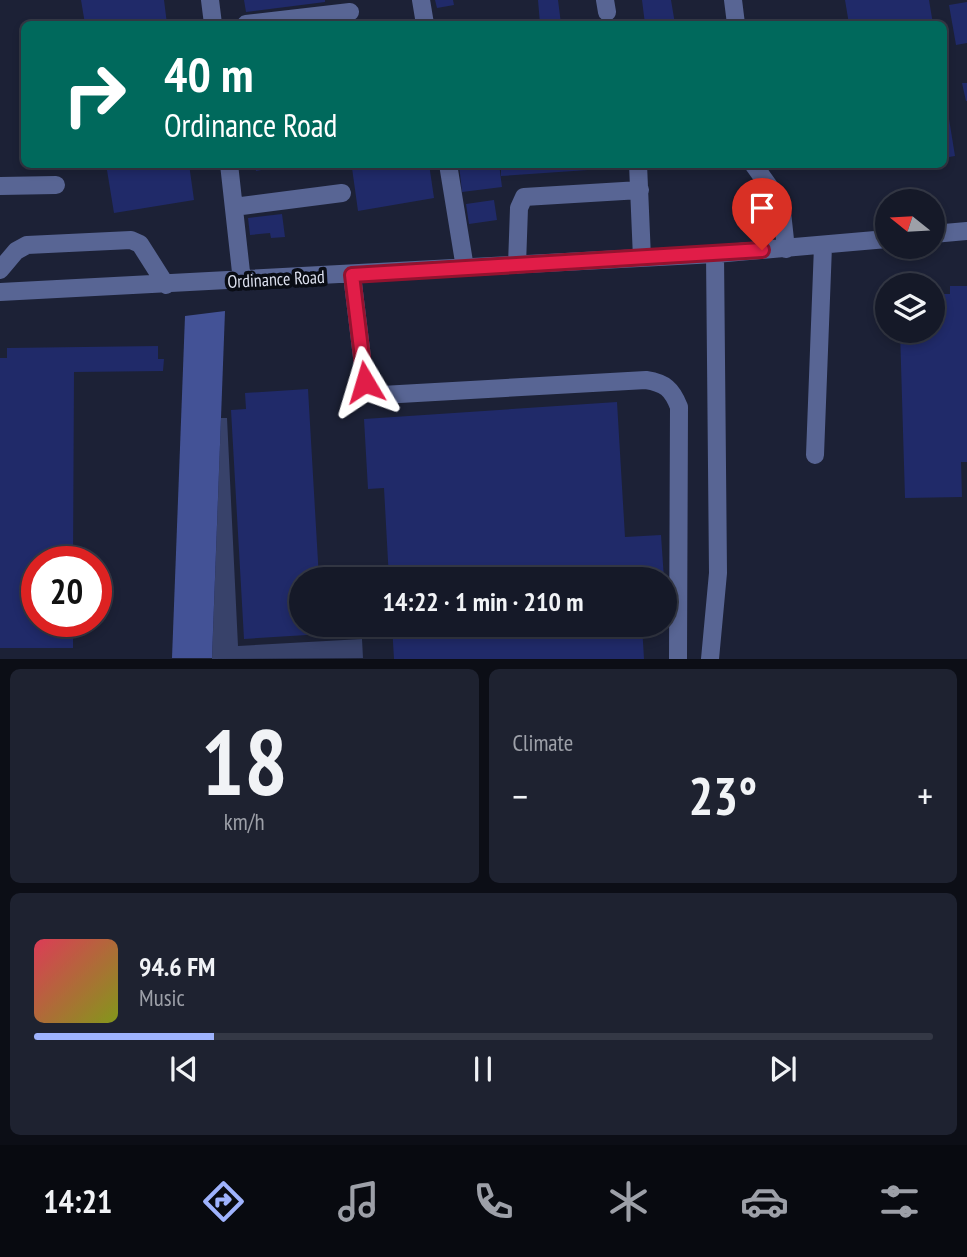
<!DOCTYPE html>
<html lang="en">
<head>
<meta charset="utf-8">
<style>
	body { margin:0; font-family:"PT Sans Narrow",sans-serif; background:#1e2230; color:#f1f3f6; height:100vh; display:flex; flex-direction:column; font-size:26px; white-space:nowrap }
	* { box-sizing:border-box; margin:0 }
	p { font-size:23px; color:#9da0a8 }
	.icon { flex:none; width:38px; height:38px; fill:none; stroke:currentColor; stroke-width:2; stroke-linecap:round; stroke-linejoin:round }
	.map { position:relative; height:659px; overflow:hidden }
	.sheet { display:flex; flex-direction:column; gap:10px; padding:10px; background:#0c0e16; flex:1 }
	.sheet>* { flex:none }
	.guide { position:absolute; left:21px; top:21px; width:926px; height:147px; border-radius:10px; box-shadow:0 4px 10px #0003,0 0 0 2px #343845; background:#00695c; color:#fff; overflow:hidden }
	.needle { width:46px; rotate:288deg }
	.tools { position:absolute; left:875px; top:189px; display:grid; gap:14px }
	.tools a { display:grid; place-items:center; width:70px; height:70px; border-radius:50%; background:#151928; box-shadow:0 4px 10px #0003,0 0 0 2px #343845; font-size:35px }
	.speed { position:absolute; left:21px; top:546px; display:flex; gap:14px; font-size:35px; font-weight:700; text-align:center }
	.speed>* { display:grid; place-content:center; width:91px; height:91px; border-radius:50%; background:#151928; box-shadow:0 4px 10px #0003,0 0 0 2px #343845; line-height:1 }
	.speed .limit { border:10px solid #d22; background:#fff; color:#111 }
	.pin { position:absolute; display:grid; place-items:center; width:60px; height:60px; color:#fff; margin:-72px -30px; border-radius:50% 50% 50% 0; rotate:-45deg; box-shadow:0 0 7px #0007 }
	.pin .icon { rotate:45deg }
	.me { position:absolute; width:77px; margin:-38px; rotate:353deg; stroke-linejoin:round; filter:drop-shadow(0 0 5px #0008) }
	.turn { display:flex; align-items:center; gap:24px; height:147px; padding:0 28px; font-size:32px }
	.turn .icon { width:91px; height:91px; stroke-width:2.5 }
	.turn b { display:block; font-size:49px; line-height:60px }
	.big { font-size:52px; font-weight:700; line-height:1.1 }
	.sheet .card { flex:1; display:flex; flex-direction:column; justify-content:center; gap:10px; min-width:0; padding:0 24px; border-radius:10px; background:#1e2230 }
	.sheet .dial { align-items:center; gap:0 }
	.dial b { font-size:91px; line-height:1 }
	.song { display:flex; align-items:center; gap:21px }
	.cover { width:84px; height:84px; border-radius:10px; background:linear-gradient(135deg,hsl(350 70% 55%),hsl(70 70% 35%)) }
	.played { height:7px; border-radius:4px; background:linear-gradient(90deg,#9fb3fd 20%,#343845 20%) }
	.keys { display:flex; justify-content:space-around; direction:ltr }
	.heat { display:flex; justify-content:space-between; align-items:center; font-size:38px; direction:ltr }
	.sheet .tiles { flex:1; display:grid; gap:10px; grid-template-columns:1fr 1fr }
	.card:last-child { grid-column:span 2 }
	.trip { position:absolute; left:289px; top:567px; width:388px; height:70px; border-radius:35px; background:#151928; box-shadow:0 4px 10px #0003,0 0 0 2px #343845; font-weight:700; line-height:70px; text-align:center }
	.dock { display:flex; height:112px; justify-content:space-around; align-items:center; background:#080a10; color:#9da0a8 }
	.dock .icon { width:49px; height:49px }
	.dock .on { color:#9fb3fd }
	.dock b { font-size:32px; color:#f1f3f6 }
	.map>svg:first-child { display:block }
	.green { fill:#38426a }
	.forest { fill:#435296 }
	.building { fill:#202a69 }
	.lines { fill:none; stroke-linecap:round; stroke-linejoin:round }
	.minor { stroke:#586594; stroke-width:18 }
	.route-casing { stroke:#92132f; stroke-width:18 }
	.route { stroke:#e11d48; stroke-width:12 }
	.labels { text-anchor:middle; dominant-baseline:central; stroke-width:7; stroke-linejoin:round; paint-order:stroke }
	.street-label { font-size:18px; fill:#dadeec; stroke:#090c14 }
</style>
</head>
<body>
<div class="map">
<svg width="967" height="659" viewBox="0 0 967 659">
	<rect width="100%" height="100%" fill="#1c2136"/>
	<path class="green" d="M221 418H227L238 646 362 639 363 658 212 659Z"/>
	<path class="forest" d="M225 311 212 658H172L185 316Z"/>
	<path class="building" d="M81 0H164L167 24H85Z
		M244 0H325V2L246 12Z
		M435 0H453L454 5 437 8Z
		M538 0H558L561 24H540Z
		M642 0H671L675 24H645Z
		M845 0H929L933 24H849Z
		M967 2V43L956 45 949 5Z
		M962 83H967V101H966Z
		M945 94 955 156 943 158V95Z
		M106 164H189L194 200 114 213Z
		M255 164H283V166L256 171Z
		M365 164H429L434 198 358 211 352 168Z
		M459 164H499L502 187 462 192Z
		M501 164H616L617 168 501 176Z
		M494 200 497 220 469 224 466 204Z
		M282 214 285 237 271 238 270 233 250 235 248 218Z
		M950 286H967V462H961L962 497 905 498 900 331H933V294H950Z
		M158 346V359H164L163 371 74 372 73 562H37V621H73V648H0V358H7V348Z
		M308 389 319 579H301V625H322L323 634 244 639 231 410 246 409 245 393Z
		M617 402 625 537 661 535 664 579H389L384 488 368 489 364 419Z
		M392 625H642L644 659H394Z"/>
	<g class="lines">
		<path class="minor" d="M210 0 213 24
			M421 0 425 24
			M605 0 607 12
			M733 0 736 24
			M246 24 350 12
			M229 164 242 281
			M448 164 465 268
			M638 164 642 258
			M753 164 781 203 786 249
			M0 186 56 185
			M234 207 342 193
			M933 234 967 231
			M517 265 519 208 524 197 640 190
			M0 270 16 251 27 245 131 240 140 244 166 285
			M352 275 365 382 372 392 382 395 646 380C665 383 672 389 679 407L678 659
			M0 292 715 254 887 239
			M815 455 823 246
			M710 659 718 573 715 254"/>
	</g>
	<g class="lines">
		<defs>
			<path id="route" d="M365 382 352 275 762 250"/>
		</defs>
		<use href="#route" class="route-casing"/>
		<use href="#route" class="route"/>
	</g>
	<g class="labels">
		<g class="street-label">
			<text transform="translate(276 279) rotate(-3)">Ordinance Road</text>
		</g>
	</g>
</svg>
<div class="tools">
<a><svg class="needle" viewBox="-14 -14 28 28"><path d="M0-13l5 13h-10z" fill="#e53935"/><path d="M0 13l5-13h-10z" fill="#9da0a8"/></svg></a>
<a><svg class="icon" aria-label="layers" viewBox="0 0 24 24"><path d="M12 4l9 5-9 5-9-5zM3 14l9 5 9-5"/></svg></a>
</div>
<div class="speed"><div class="limit">20</div></div>
<div class="pin" style="left:762px;top:250px;background:#d93025"><svg class="icon" aria-label="arrive" viewBox="0 0 24 24"><path d="M6 21V4h12l-3 4 3 4H6"/></svg></div>
<svg class="me" style="left:365px;top:382px" viewBox="-20 -20 40 40"><path d="M0-17L14 15 0 8-14 15z" fill="#e11d48" stroke="#fff" stroke-width="4"/></svg>
<div class="trip">14:22 · 1 min · 210 m</div>
<div class="guide">
<div class="turn"><svg class="icon" aria-label="right" viewBox="0 0 24 24"><path d="M7 20v-9h11M14 6l5 5-5 5"/></svg><div><b>40 m</b>Ordinance Road</div></div>
</div>
</div>
<section class="sheet">
<div class="tiles">
<div class="card dial"><b>18</b><p>km/h</p></div>
<div class="card"><p>Climate</p>
<div class="heat"><a>−</a><b class="big">23°</b><a>+</a></div>
</div>
<div class="card">
<div class="song"><i class="cover"></i><div><b>94.6 FM</b><p>Music</p></div></div>
<div class="played"></div>
<div class="keys"><svg class="icon" aria-label="previous" viewBox="0 0 24 24"><path d="M18 5L8 12l10 7zM5 5v14"/></svg><svg class="icon" aria-label="pause" viewBox="0 0 24 24"><path d="M8 5v14M16 5v14"/></svg><svg class="icon" aria-label="next" viewBox="0 0 24 24"><path d="M6 5l10 7-10 7zM19 5v14"/></svg></div>
</div>
</div>
</section>
<nav class="dock">
<b>14:21</b>
<svg class="icon on" aria-label="directions" viewBox="0 0 24 24"><path d="M12 3l9 9-9 9-9-9zM9 14v-3h6M13 9l2 2-2 2"/></svg>
<svg class="icon" aria-label="music" viewBox="0 0 24 24"><path d="M9 18V5l10-2v13"/><circle cx="6" cy="18" r="3"/><circle cx="16" cy="16" r="3"/></svg>
<svg class="icon" aria-label="phone" viewBox="0 0 24 24"><path d="M5 4h4l2 5-3 2q2 4 5 5l2-3 5 2v4C11 20 4 13 5 4z"/></svg>
<svg class="icon" aria-label="climate" viewBox="0 0 24 24"><path d="M12 3v18M4 7l16 10M4 17L20 7"/></svg>
<svg class="icon" aria-label="car" viewBox="0 0 24 24"><path d="M5 17H2v-5l4-1 3-4h7l3 4 3 1v5h-3M9 17h6M6 11h13"/><circle cx="7" cy="17" r="2"/><circle cx="17" cy="17" r="2"/></svg>
<svg class="icon" aria-label="filters" viewBox="0 0 24 24"><path d="M4 7h16M4 17h16"/><circle cx="9" cy="7" r="2"/><circle cx="15" cy="17" r="2"/></svg>
</nav>
</body>
</html>
